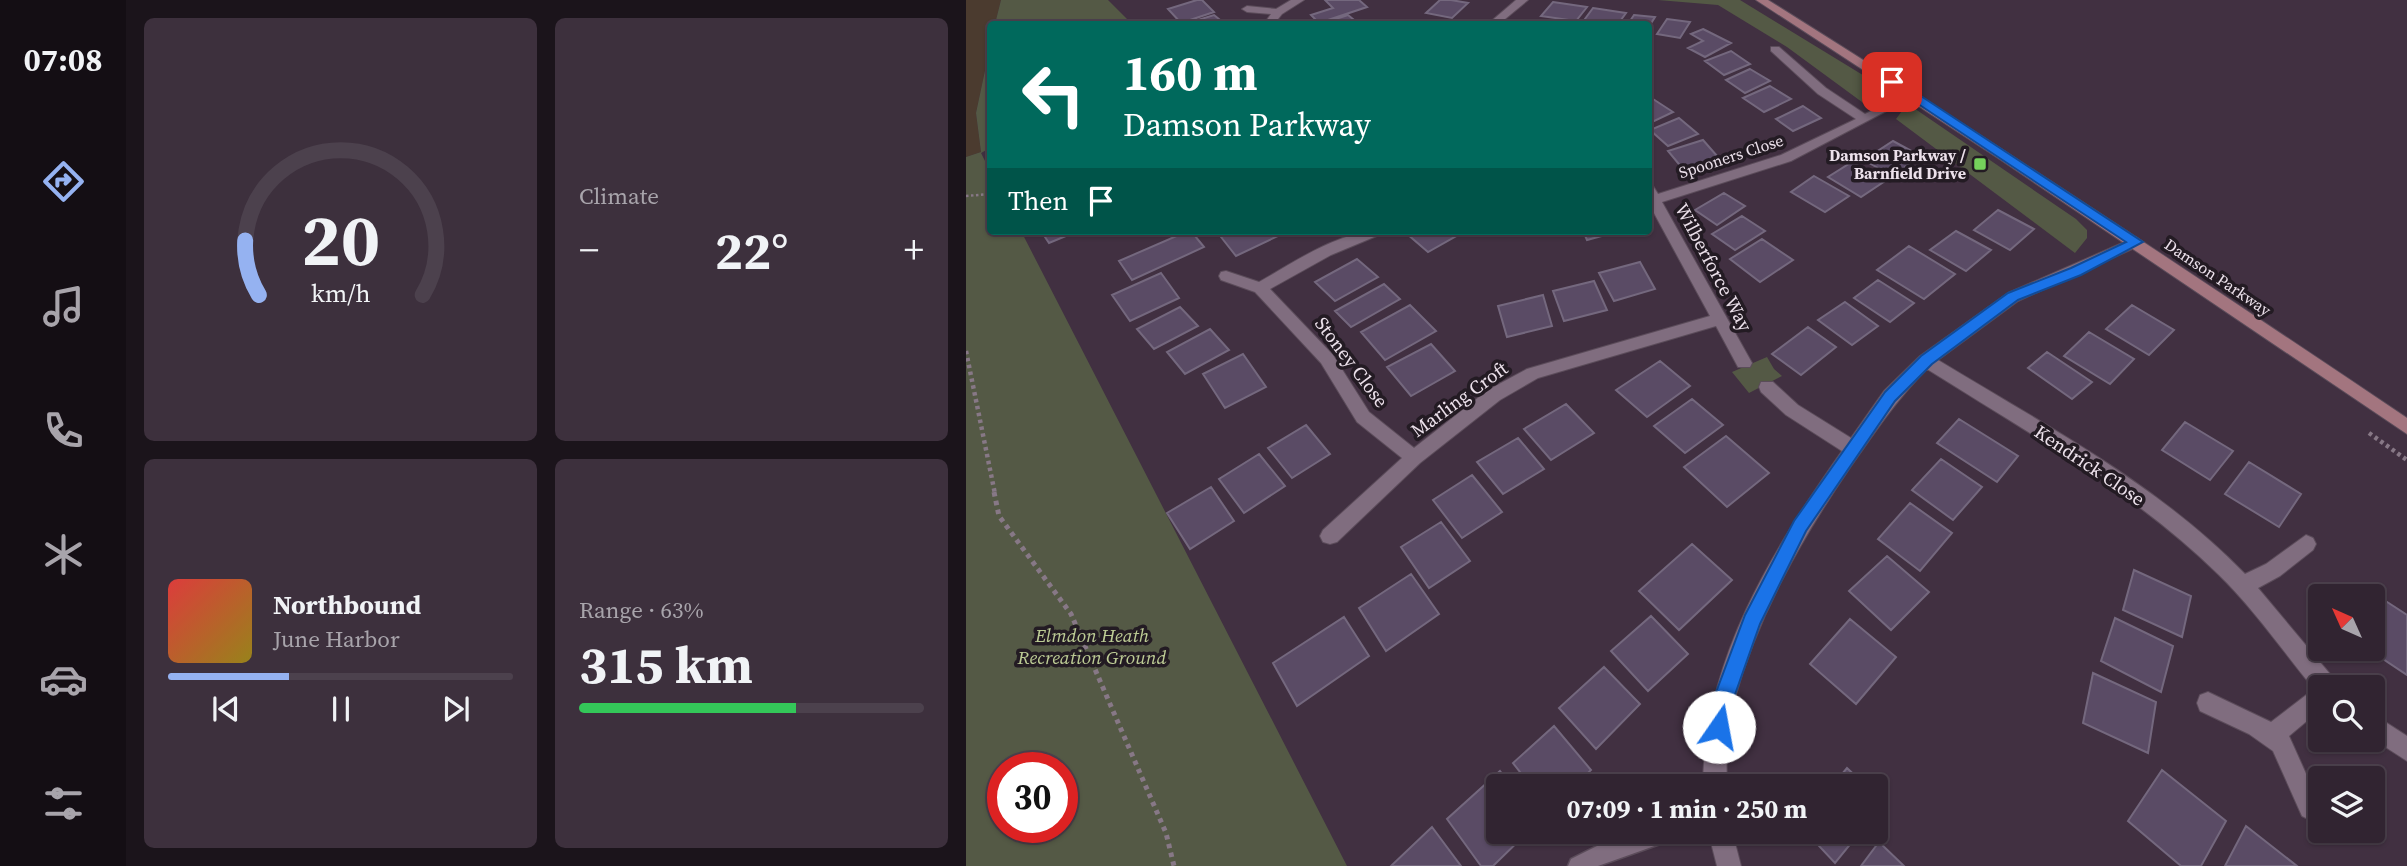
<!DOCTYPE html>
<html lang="en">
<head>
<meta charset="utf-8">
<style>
	body { margin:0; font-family:"Source Serif 4",serif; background:#3d303d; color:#f1f3f6; height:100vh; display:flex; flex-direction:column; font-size:26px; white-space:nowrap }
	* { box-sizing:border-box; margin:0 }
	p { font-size:23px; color:#a8a4ab }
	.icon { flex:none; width:38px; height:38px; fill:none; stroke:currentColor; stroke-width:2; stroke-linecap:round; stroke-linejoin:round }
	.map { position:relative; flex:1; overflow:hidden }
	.panel { display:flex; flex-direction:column; gap:18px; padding:18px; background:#1b141b; width:840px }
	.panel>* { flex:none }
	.top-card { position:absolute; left:21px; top:21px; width:665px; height:214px; border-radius:7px; box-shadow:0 2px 5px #0004,0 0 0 2px #4c414d; background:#00695c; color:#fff; overflow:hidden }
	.needle { width:46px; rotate:315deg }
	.tools { position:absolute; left:1342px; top:584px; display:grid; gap:14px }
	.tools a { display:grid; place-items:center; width:77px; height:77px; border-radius:7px; background:#312431; box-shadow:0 2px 5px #0004,0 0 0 2px #4c414d; font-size:35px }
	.speed { position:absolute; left:21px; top:752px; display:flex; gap:14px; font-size:35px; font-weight:700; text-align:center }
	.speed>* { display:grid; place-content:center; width:91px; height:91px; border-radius:50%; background:#312431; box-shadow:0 2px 5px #0004,0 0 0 2px #4c414d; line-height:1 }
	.speed .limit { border:10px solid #d22; background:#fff; color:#111 }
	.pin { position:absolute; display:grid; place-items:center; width:60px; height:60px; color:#fff; margin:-30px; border-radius:14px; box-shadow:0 4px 10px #0006 }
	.me { position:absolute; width:77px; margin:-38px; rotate:12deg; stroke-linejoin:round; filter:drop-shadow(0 0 5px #0008) }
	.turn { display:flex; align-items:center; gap:24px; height:147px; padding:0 21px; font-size:32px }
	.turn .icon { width:91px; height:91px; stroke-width:2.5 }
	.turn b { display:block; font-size:49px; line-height:60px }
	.then { display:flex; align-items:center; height:66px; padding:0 21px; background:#0003; gap:14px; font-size:26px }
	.big { font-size:52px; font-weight:700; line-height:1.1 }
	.panel .widget { flex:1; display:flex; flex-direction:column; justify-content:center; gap:10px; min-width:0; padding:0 24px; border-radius:10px; background:#3d303d }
	.panel .dial { align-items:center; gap:0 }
	.dial svg { height:182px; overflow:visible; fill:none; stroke:#4c414d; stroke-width:7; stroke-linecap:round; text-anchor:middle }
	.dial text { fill:#f1f3f6; stroke:none }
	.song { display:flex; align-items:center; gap:21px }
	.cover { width:84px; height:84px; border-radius:10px; background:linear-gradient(135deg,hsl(0 70% 55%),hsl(50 70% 35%)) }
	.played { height:7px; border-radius:4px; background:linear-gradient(90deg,#95b2f1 35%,#4c414d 35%) }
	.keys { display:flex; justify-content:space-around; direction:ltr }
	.heat { display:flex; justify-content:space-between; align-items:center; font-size:38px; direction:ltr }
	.charge { height:10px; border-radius:5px; background:linear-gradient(90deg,#34c759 63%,#4c414d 0) }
	.panel .tiles { flex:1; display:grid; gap:18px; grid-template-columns:repeat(2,1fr) }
	.trip { position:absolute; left:520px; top:774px; width:402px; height:70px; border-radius:7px; background:#312431; box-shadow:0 2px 5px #0004,0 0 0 2px #4c414d; font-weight:700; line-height:70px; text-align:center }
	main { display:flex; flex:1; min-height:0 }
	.menu { display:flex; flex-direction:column; width:126px; justify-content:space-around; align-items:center; background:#140e14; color:#a8a4ab }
	.menu .icon { width:49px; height:49px }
	.menu .selected { color:#95b2f1 }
	.menu b { font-size:32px; color:#f1f3f6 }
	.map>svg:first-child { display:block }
	.education { fill:#4b3b2f }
	.green { fill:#545945; fill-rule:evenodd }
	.building { fill:#5a4b65; stroke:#74687e; stroke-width:2 }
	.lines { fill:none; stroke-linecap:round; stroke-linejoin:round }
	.lane-casing { stroke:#5b4c5a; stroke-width:3 }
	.street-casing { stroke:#5b4c5a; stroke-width:2 }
	.secondary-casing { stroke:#5b4c5a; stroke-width:2 }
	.path-far2 { stroke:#877886; stroke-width:2.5; stroke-dasharray:2.5 2.5; stroke-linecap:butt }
	.path-far1 { stroke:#877886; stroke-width:4.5; stroke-dasharray:3.5 3.5; stroke-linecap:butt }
	.path { stroke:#877886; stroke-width:5; stroke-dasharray:4.5 4.5; stroke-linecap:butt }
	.lane { fill:#806d7f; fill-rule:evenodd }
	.street { fill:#806d7f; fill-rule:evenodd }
	.secondary { fill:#a3757f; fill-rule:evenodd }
	.route { fill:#1a73e8; stroke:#114b97; stroke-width:2 }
	.poi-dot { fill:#75d25b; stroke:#231b23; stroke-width:2.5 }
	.labels { text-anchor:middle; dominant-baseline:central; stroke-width:7; stroke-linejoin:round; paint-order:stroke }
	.far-poi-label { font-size:16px; font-weight:bold; fill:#ece1eb; stroke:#231b23; text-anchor:end }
	.far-street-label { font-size:16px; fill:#ece1eb; stroke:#231b23 }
	.street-label { font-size:19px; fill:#ece1eb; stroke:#231b23 }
	.park-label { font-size:19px; font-style:italic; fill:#bdcc95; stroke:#231b23 }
</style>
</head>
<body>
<main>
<nav class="menu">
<b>07:08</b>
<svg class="icon selected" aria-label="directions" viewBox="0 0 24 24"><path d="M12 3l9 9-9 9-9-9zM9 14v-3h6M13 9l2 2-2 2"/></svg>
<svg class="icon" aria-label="music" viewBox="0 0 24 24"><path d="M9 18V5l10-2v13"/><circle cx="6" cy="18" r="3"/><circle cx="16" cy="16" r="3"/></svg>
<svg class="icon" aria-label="phone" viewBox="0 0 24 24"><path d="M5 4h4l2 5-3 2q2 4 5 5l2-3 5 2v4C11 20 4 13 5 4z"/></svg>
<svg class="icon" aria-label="climate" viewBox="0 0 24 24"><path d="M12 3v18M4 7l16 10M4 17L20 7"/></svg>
<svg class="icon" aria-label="car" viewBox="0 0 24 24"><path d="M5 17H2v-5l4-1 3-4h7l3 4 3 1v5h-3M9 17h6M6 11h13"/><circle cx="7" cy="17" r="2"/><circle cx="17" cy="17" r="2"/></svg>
<svg class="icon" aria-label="filters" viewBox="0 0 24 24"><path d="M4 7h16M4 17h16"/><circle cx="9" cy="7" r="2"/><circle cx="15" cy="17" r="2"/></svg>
</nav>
<section class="panel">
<div class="tiles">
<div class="widget dial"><svg viewBox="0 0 100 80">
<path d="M14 69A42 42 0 1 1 86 69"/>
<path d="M14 69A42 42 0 0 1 8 45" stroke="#95b2f1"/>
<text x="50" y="56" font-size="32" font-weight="700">20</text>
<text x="50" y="72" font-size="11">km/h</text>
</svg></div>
<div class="widget"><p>Climate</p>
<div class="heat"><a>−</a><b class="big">22°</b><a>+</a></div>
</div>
<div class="widget">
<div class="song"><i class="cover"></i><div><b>Northbound</b><p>June Harbor</p></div></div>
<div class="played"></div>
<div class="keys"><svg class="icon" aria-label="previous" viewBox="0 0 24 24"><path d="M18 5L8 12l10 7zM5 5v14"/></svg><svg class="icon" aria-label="pause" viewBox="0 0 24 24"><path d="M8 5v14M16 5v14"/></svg><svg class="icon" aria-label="next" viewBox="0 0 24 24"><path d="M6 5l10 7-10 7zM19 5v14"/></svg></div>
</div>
<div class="widget"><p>Range · 63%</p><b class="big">315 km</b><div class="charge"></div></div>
</div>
</section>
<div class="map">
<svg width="1441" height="866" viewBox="0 0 1441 866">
	<rect width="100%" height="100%" fill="#413041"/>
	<path class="education" d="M0 0H35L29 24H24V47L10 113 15 152 0 157Z"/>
	<path class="green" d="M35 0H142L166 24H29Z
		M692 0H774L923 91 1110 219 1121 230V238L1109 253 930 119 936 111 917 100 900 105 821 47 752 5Z
		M24 47V148L15 153 24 171V231H55L381 866H0V157L15 152 10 113ZM96 768V828H37V768Z
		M801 357 808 369 816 376 783 393 766 372Z"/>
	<path class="building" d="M231 0H236L248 12 215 23 202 9Z
		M359 0H393L401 7 353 23 345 15 367 8Z
		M474 0H485L502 3 486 18 460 13Z
		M587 2 621 7 610 21 575 16Z
		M627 8 660 13 652 24 616 23Z
		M248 15 259 24H219Z
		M382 15 393 24H354Z
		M668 15 689 17 682 28V24H662Z
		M701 19 724 22 714 38 691 34Z
		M737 29 765 43 739 57 722 48 737 41 725 34Z
		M765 51 784 64 758 75 739 61Z
		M784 69 804 81 779 93 760 80Z
		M804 86 825 99 798 112 777 98Z
		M687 99 707 112 682 124V101Z
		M837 106 855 118 827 131 810 119Z
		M713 118 732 134 702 146 684 130Z
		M737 140 752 157 717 169 702 151Z
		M927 141 955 156 926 176 898 160Z
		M886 162 919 181 895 197 862 177Z
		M848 176 883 196 859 212 825 192Z
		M758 193 779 206 751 225 729 210Z
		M1032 210 1068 229 1044 250 1008 230Z
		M776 216 799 231 769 250 746 234Z
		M75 231H112L83 243Z
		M222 231H225L238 247 166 280 153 261Z
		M268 231H314L316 234 270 256 255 237Z
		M443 231H487L492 235 462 252 440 233Z
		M617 231H654L621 240Z
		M990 231 1025 250 1000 271 964 250Z
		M796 239 827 260 794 282 764 259Z
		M943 246 989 274 958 299 911 270Z
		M391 259 412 277 369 301 349 282Z
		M674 262 689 289 648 301 633 273Z
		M195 273 213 298 164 321 146 295Z
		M912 280 948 303 924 322 888 298Z
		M628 281 641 310 598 321 587 291Z
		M418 284 434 299 385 327 369 311Z
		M577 295 586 326 541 337 532 306Z
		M879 302 912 326 886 345 852 320Z
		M444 305 470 331 419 360 395 332Z
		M1166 305 1208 330 1183 355 1140 329Z
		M214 307 232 326 188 349 171 329Z
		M842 327 870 347 835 375 806 354Z
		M244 329 263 350 219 374 201 352Z
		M1123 332 1168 359 1144 384 1098 356Z
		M465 344 489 371 445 396 421 367Z
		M1081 352 1126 382 1106 399 1062 368Z
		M277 354 300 387 259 408 237 374Z
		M694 361 724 386 681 417 650 390Z
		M726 399 757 425 719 453 688 426Z
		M600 404 628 433 585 460 558 429Z
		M993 419 1052 456 1031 482 971 443Z
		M1219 422 1267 451 1244 480 1196 450Z
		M340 425 364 454 326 478 302 448Z
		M760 436 803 473 761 507 718 467Z
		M552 438 578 469 537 494 511 462Z
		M293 454 319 486 278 513 253 479Z
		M975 459 1016 487 987 520 946 490Z
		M1283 462 1335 494 1313 527 1259 494Z
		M506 475 536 512 496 538 467 500Z
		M245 487 268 521 224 549 201 513Z
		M944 503 986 533 954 571 912 539Z
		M475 522 504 561 463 588 435 547Z
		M726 544 766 580 713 630 673 591Z
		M921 556 963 592 925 630 883 591Z
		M1168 570 1225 596 1216 637 1157 610Z
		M445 574 473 614 420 651 393 608Z
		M1415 598 1441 615V675L1402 649H1407V611Z
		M685 616 722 654 682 691 645 651Z
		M378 617 403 656 331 706 307 663Z
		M1149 618 1207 646 1195 692 1135 661Z
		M884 619 930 657 890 704 844 664Z
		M638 667 674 704 630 749 593 708Z
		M1127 673 1190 702 1182 753 1117 723Z
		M588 726 625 770 609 786H565L547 763Z
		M881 768 900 786H866Z
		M1196 770 1260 821 1235 866H1215L1162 821Z
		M534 771 546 786H532V831H563L527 866H515L481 819Z
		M1280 826 1331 866H1259Z
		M466 827 495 866H425Z
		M839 831H895L869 863Z
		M913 842 938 866H895Z"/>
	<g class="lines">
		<defs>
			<path id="lane" d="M675 831H713L711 838 632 866H602L605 859 633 845Z"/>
			<path id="street" d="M325 0H338L316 14 308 24H298L305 14 281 12 276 9 281 6 310 9Z
				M550 0H562L533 24H522Z
				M805 47H813L860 88 899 114 922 103 928 107 825 161 696 202 786 363 784 367H772L750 326 572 378 534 400 454 463 371 542 364 544 357 542 354 536 357 530 436 458 391 422 355 363 289 292 255 280 253 276 255 272 260 271 293 282C329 262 372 231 414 231L413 235 365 255 304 289 367 355 403 412 448 448 522 390 561 369 744 316 682 202V185L687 186 692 194 815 155 890 119 852 94 805 51Z
				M1170 237 1177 242 1175 245 1052 301 972 360C1077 424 1192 484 1279 574L1300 564 1340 535 1347 538 1350 544 1347 550 1314 576 1292 588 1369 680 1372 688H1354V710L1323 736 1354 805 1352 816 1344 820 1336 816 1307 751 1283 734 1234 711 1231 703 1234 695 1242 692 1305 722 1348 689C1316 650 1288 609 1252 574 1167 491 1061 432 961 369 930 400 908 433 883 469 834 541 791 617 768 701 760 728 760 758 761 786H737C738 660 806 551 876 451L820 415 795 392 793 387 795 382H807L832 405 885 438 918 391 954 356 1042 293Z
				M1407 714 1441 736V761L1407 739Z
				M742 831H766L775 866H751Z"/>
			<path id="secondary" d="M790 0H802C1018 135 1230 276 1441 418V434L1035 160Z"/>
		</defs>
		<use href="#lane" class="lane-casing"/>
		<use href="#street" class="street-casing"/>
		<use href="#secondary" class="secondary-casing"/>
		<path class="path-far2" d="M0 196 24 194"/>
		<path class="path-far1" d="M0 351 29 494
			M1403 433 1441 460"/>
		<path class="path" d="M28 492 33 516 105 614 200 833 208 866"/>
		<use href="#lane" class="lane"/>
		<use href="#street" class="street"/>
		<use href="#secondary" class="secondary"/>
	</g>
	<path class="route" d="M922 79H929L1177 242 1115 275 1052 300 966 364 929 401 840 531 794 624 766 703 760 734 753 737 746 734 743 727 746 703 779 615 828 521 919 392 955 356 1042 293 1105 268 1160 242 922 84Z"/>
	<rect class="poi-dot" x="1007" y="157" width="14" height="14" rx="3.5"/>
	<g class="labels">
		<g class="far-poi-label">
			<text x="1000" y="155">Damson Parkway /<tspan x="1000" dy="18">Barnfield Drive</tspan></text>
		</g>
		<g class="far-street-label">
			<text transform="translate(765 156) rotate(-18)">Spooners Close</text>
			<text transform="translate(1252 277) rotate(34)">Damson Parkway</text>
		</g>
		<g class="street-label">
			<text transform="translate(748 267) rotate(62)">Wilberforce Way</text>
			<text transform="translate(386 362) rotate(53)">Stoney Close</text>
			<text transform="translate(493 399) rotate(-36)">Marling Croft</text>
			<text transform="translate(1124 465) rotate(34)">Kendrick Close</text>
		</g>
		<g class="park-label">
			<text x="126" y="635">Elmdon Heath<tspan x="126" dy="22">Recreation Ground</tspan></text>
		</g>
	</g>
</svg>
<div class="tools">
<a><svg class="needle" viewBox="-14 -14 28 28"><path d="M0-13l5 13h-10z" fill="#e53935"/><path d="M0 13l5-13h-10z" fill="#a8a4ab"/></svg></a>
<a><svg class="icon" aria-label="search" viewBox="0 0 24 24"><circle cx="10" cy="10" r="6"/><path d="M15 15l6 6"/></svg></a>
<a><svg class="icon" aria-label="layers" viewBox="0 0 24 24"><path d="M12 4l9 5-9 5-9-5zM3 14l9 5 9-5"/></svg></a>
</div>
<div class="speed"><div class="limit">30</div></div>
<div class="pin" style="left:926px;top:82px;background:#d93025"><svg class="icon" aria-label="arrive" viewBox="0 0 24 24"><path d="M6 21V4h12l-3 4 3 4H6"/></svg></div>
<svg class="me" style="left:753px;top:727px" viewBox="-20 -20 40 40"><circle r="19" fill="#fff"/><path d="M0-13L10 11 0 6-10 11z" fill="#1a73e8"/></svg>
<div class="trip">07:09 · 1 min · 250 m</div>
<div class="top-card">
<div class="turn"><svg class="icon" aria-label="left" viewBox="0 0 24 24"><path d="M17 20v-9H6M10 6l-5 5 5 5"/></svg><div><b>160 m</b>Damson Parkway</div></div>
<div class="then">Then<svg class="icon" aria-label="arrive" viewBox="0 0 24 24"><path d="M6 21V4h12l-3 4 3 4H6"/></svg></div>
</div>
</div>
</main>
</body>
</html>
